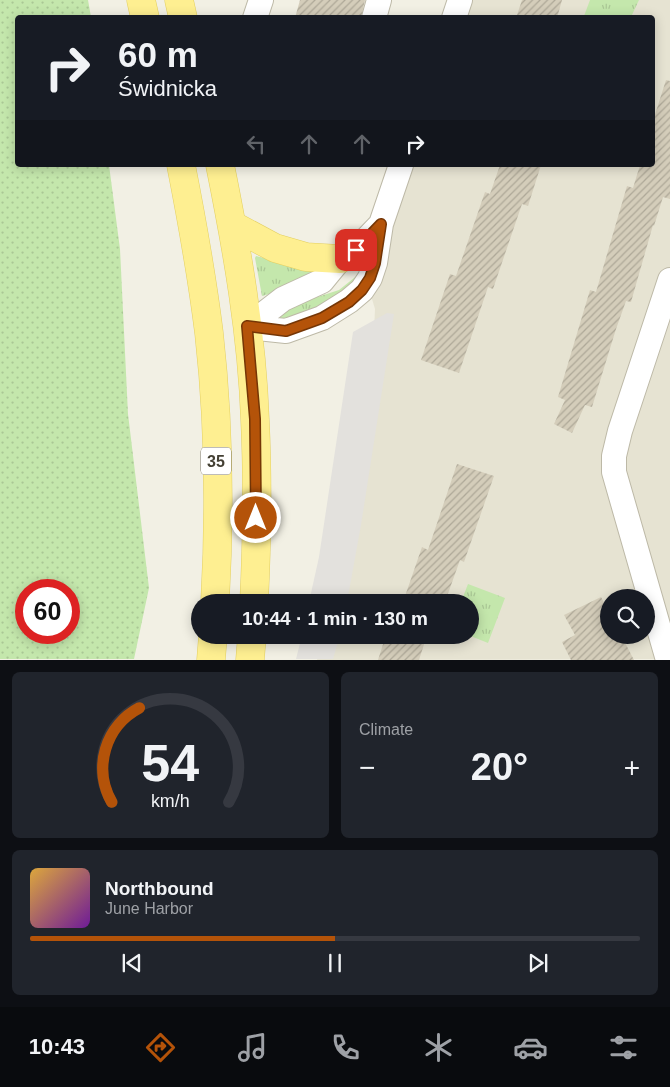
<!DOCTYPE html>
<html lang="en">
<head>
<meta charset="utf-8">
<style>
	body { margin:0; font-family:Arial,sans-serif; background:#20242c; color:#f1f3f6; height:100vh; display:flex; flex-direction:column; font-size:19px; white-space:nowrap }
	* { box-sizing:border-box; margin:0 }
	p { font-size:16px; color:#9ea1a6 }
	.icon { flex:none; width:28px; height:28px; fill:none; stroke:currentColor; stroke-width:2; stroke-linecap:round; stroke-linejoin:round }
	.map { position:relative; height:660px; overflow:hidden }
	.drawer { display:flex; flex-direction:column; gap:12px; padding:12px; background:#0d0f14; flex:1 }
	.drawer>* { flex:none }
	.hud { position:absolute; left:15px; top:15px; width:640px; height:152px; border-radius:5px; box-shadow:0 2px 12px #0003; background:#171b24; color:#f1f3f6; overflow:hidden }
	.tools { position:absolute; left:600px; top:589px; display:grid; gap:10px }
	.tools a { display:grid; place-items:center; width:55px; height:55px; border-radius:50%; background:#171b24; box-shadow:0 2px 12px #0003; font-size:25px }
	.speed { position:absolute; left:15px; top:579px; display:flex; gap:10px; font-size:25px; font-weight:700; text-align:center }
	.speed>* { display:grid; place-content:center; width:65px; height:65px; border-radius:50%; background:#171b24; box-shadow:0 2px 12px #0003; line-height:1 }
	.speed .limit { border:8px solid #d22; background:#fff; color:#111 }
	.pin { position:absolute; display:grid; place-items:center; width:42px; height:42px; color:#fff; margin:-21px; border-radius:10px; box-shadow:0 2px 8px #0006 }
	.me { position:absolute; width:55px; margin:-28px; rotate:0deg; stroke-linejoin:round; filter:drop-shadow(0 0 4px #0008) }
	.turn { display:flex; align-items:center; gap:18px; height:105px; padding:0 20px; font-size:22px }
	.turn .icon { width:65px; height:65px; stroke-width:2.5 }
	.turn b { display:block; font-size:35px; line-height:42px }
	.lanes { display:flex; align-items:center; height:48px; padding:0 20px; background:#0003; justify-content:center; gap:25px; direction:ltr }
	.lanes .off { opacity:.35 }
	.big { font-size:38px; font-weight:700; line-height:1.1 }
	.drawer .card { flex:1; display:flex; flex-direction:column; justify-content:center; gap:8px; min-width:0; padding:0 18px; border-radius:8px; background:#20242c }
	.drawer .dial { align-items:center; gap:0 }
	.dial svg { height:130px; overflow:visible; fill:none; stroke:#363941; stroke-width:7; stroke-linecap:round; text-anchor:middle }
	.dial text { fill:#f1f3f6; stroke:none }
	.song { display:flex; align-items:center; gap:15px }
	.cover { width:60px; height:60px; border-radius:8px; background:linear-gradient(135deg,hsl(40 70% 55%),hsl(280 70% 35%)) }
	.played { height:5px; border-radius:2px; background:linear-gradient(90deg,#b45309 50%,#363941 50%) }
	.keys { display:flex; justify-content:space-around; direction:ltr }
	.heat { display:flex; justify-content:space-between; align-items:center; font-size:28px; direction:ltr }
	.drawer .tiles { flex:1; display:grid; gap:12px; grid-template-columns:1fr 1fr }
	.card:last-child { grid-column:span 2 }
	.trip { position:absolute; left:191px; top:594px; width:288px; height:50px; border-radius:25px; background:#171b24; box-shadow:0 2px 12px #0003; font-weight:700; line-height:50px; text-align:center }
	.dock { display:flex; height:80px; justify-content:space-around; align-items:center; background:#090b0e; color:#9ea1a6 }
	.dock .icon { width:35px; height:35px }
	.dock .on { color:#b45309 }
	.dock b { font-size:22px; color:#f1f3f6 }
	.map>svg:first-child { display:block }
	.residential { fill:#e6e3d2; fill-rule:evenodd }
	.grass { fill:url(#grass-tufts) }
	.garden { fill:url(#garden-dots); fill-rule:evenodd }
	.parking { fill:#e3e1dd }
	.building { fill:url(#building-hatch) }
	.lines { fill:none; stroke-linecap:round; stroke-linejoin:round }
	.minor-casing { stroke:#bdb9a7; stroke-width:26 }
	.major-casing { stroke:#e3cf61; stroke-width:29 }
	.minor { stroke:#fff; stroke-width:24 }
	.major { stroke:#feef91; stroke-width:28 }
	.route-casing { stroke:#753606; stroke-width:12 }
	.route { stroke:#b45309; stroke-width:9 }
	.labels { text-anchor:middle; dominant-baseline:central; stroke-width:4; stroke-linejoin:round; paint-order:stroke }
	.shield { fill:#fff; stroke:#7c7971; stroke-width:1 }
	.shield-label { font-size:16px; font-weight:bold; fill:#444034 }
</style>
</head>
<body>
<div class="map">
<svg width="670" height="660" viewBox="0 0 670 660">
	<defs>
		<pattern id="grass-tufts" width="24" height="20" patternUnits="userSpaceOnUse" patternTransform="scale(1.25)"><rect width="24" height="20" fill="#c4e7ac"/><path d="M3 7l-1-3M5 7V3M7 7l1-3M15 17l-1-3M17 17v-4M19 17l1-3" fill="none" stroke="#aac795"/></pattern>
		<pattern id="garden-dots" width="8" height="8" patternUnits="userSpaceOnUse" patternTransform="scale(1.25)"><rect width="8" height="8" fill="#c4e7ac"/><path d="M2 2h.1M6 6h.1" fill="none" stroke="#aac795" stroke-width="1.8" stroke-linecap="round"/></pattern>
		<pattern id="building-hatch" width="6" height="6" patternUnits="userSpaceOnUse" patternTransform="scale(1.25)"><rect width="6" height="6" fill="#d4cdba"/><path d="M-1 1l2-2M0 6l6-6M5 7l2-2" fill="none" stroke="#aea898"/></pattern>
	</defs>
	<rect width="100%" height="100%" fill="#f2f0e4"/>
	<path class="residential" d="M464 0H670V659L317 660 323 635H470V602H330L373 354 375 309 372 299 365 292 387 250 409 165H652V18L457 17ZM609 598H646V635H609Z"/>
	<path class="grass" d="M590 0H639L631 17H588L584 16Z
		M256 256C278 261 296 271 319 272L301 285 262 296 255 258Z
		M359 274H365L337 300 272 328 265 314 339 290Z
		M468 584 505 598 488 643 468 635H470V602H461Z"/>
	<path class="garden" d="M0 0H88L91 17 18 18V165H109L120 249 128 414 149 588 134 659H0ZM26 590H69V632H26Z"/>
	<path class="parking" d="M387 313 394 314 361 525 347 602H309L319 557 353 332Z
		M302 635H340L333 659H296Z"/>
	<path class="building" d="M300 0H365L361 18H295Z
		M522 0H562L557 18H516Z
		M666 80 670 81V199L663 197 654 226 653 225 631 302 626 301 616 329 592 407 585 405 572 433 554 424 565 400 558 397 590 290 596 292 627 186 633 188 640 165H652V124Z
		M500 165H541L528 206 522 204 493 289 488 287 459 373 421 360 450 274 456 276 485 192 490 194Z
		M457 464 494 476 464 562 460 560 445 602H403L422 547 428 550Z
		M601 597 609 612V635H621L634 660H571L562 642 575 635 564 615Z
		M386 635H427L419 660H378Z"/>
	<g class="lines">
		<defs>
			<path id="minor" d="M255 18 261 0
				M374 18 379 0
				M454 18 460 0
				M247 327 286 331 322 318 349 301 362 290 370 278 375 263 381 224 401 165
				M247 327 283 299 322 281 340 259 356 250 381 224
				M668 660 614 472V456L620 431 670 280"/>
			<path id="major" d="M141 0 145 18
				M179 0 183 18
				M181 165C192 221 202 277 209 333 219 422 220 513 215 602
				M220 165C237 249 252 335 255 420 258 481 257 542 254 602
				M232 225 275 248 306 257 340 259
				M211 660 213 635
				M250 660 252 635"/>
		</defs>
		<use href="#minor" class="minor-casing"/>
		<use href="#major" class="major-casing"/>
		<use href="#minor" class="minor"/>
		<use href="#major" class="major"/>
	</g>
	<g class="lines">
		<defs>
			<path id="route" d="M256 518 255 419 247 326 286 331 322 318 349 302 362 290 370 278 375 263 381 224 356 250"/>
		</defs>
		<use href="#route" class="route-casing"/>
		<use href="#route" class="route"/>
	</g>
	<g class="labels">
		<rect class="shield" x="201" y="447.5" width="30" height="27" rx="4"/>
		<g class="shield-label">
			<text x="216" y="461">35</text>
		</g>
	</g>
</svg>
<div class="tools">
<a><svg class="icon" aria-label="search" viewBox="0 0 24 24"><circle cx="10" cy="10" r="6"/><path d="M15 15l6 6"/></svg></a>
</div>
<div class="speed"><div class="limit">60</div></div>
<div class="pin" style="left:356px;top:250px;background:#d93025"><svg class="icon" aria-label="arrive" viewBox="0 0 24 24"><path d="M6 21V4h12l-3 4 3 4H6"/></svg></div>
<svg class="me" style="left:256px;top:518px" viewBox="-20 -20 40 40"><circle r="17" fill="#b45309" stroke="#fff" stroke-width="3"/><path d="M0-11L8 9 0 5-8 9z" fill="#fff"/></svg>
<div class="trip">10:44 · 1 min · 130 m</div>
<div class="hud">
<div class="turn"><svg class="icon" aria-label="right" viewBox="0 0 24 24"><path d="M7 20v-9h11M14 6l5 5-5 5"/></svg><div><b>60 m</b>Świdnicka</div></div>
<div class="lanes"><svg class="icon off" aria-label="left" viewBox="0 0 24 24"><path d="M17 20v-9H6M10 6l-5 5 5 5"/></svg><svg class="icon off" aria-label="ahead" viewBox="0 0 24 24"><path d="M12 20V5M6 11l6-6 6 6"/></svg><svg class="icon off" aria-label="ahead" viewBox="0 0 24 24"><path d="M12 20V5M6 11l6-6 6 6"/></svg><svg class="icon" aria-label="right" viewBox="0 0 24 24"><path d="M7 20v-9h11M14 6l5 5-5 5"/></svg></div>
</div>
</div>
<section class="drawer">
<div class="tiles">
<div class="card dial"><svg viewBox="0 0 100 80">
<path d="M14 69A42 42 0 1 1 86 69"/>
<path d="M14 69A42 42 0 0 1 31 11" stroke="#b45309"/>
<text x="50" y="56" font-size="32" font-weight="700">54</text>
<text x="50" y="72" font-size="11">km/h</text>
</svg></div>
<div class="card"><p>Climate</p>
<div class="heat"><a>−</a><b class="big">20°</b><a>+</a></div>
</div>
<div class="card">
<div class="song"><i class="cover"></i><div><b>Northbound</b><p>June Harbor</p></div></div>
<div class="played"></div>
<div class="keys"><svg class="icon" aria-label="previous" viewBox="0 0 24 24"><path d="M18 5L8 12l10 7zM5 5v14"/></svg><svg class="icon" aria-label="pause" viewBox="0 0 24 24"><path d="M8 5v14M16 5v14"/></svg><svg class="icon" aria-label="next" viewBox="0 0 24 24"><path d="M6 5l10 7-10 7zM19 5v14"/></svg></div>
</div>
</div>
</section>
<nav class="dock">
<b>10:43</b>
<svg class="icon on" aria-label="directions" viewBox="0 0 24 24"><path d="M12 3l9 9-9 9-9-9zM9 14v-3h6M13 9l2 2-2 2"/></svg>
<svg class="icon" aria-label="music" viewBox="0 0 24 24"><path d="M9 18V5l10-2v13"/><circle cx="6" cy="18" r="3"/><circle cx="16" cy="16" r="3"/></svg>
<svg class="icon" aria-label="phone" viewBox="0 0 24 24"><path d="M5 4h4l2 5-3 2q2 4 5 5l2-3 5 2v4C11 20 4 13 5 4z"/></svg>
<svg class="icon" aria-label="climate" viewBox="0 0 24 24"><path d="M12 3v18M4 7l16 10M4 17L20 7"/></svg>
<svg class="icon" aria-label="car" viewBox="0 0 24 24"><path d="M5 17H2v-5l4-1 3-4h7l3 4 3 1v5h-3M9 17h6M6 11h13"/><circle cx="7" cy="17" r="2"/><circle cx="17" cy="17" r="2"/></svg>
<svg class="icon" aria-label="filters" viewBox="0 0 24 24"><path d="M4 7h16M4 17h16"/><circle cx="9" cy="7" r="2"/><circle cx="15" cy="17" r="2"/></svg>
</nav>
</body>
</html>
